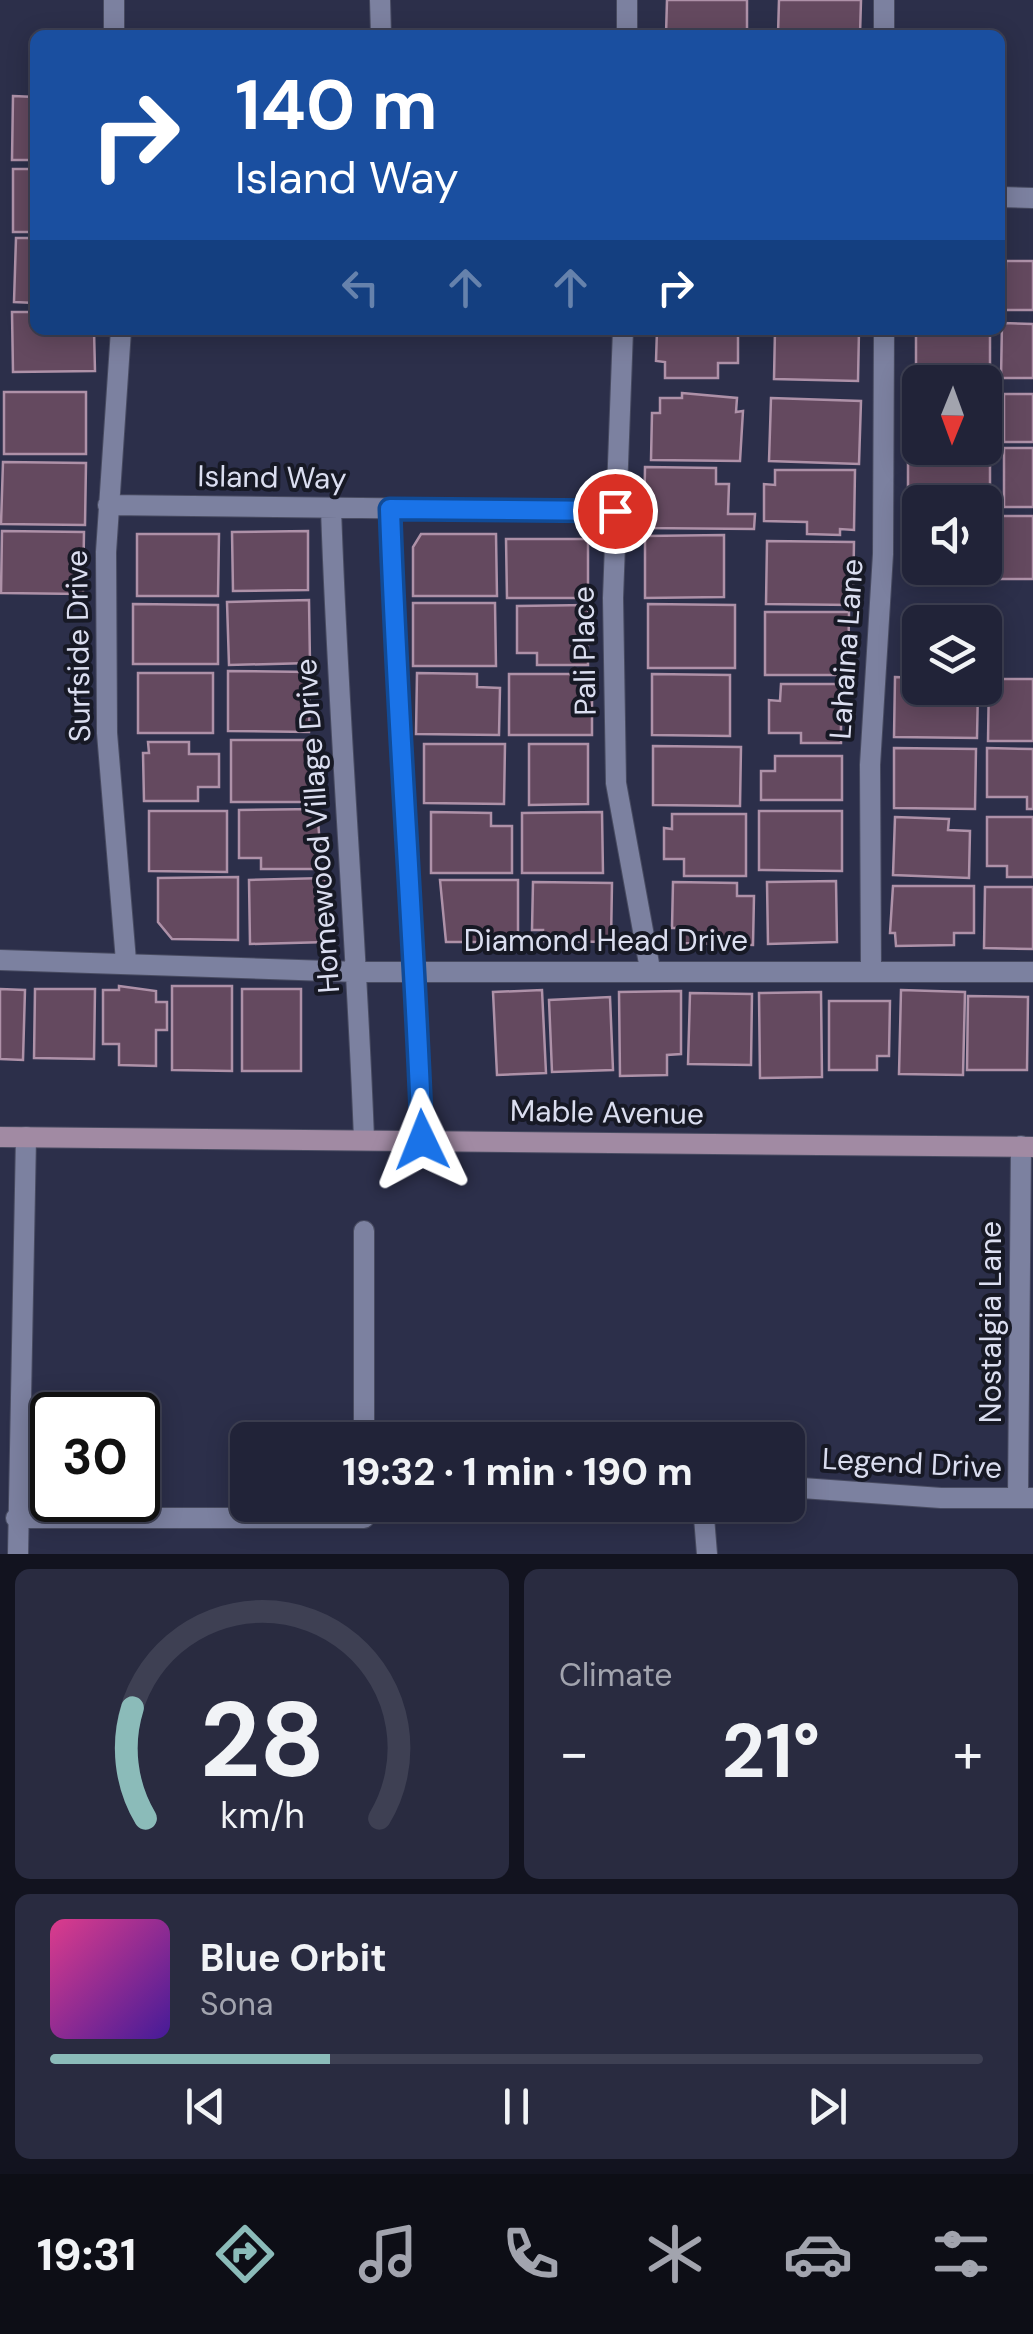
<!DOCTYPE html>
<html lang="en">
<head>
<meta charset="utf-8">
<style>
	body { margin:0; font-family:"DM Sans",sans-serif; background:#292b40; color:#f1f3f6; height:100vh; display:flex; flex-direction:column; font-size:38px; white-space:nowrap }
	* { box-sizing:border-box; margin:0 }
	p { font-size:32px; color:#a2a4ae }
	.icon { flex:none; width:55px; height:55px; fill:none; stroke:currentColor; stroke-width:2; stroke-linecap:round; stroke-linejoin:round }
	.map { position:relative; height:1554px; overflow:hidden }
	.drawer { display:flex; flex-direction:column; gap:15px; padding:15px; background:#12131f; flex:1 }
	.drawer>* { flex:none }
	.top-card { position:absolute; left:30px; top:30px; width:975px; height:305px; border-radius:15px; box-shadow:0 5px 25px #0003,0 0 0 2px #3e4053; background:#1a4fa0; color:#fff; overflow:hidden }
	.needle { width:65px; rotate:181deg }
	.controls { position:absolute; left:902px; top:365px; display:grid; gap:20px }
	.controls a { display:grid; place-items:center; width:100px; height:100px; border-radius:15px; background:#212338; box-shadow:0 5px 25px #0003,0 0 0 2px #3e4053; font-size:50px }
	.speed { position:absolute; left:30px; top:1392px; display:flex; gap:20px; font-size:50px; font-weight:700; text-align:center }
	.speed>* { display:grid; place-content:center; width:130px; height:130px; border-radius:50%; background:#212338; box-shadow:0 5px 25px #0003,0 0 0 2px #3e4053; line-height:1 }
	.speed .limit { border:5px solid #111; border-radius:15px; background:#fff; color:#111 }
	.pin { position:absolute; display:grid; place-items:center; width:85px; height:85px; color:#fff; margin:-42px; border:5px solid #fff; border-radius:50%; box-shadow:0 2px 10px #0007 }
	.me { position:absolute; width:110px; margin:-55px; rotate:358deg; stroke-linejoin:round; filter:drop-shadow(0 0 8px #0008) }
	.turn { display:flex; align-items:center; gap:35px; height:210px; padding:0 40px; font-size:45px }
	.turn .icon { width:130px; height:130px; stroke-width:2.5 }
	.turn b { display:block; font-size:70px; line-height:85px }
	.lanes { display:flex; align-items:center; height:95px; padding:0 40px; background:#0003; justify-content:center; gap:50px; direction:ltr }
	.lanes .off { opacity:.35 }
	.big { font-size:75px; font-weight:800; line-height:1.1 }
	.drawer .card { flex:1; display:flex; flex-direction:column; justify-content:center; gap:15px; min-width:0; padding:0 35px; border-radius:15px; background:#292b40 }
	.drawer .dial { align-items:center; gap:0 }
	.dial svg { height:260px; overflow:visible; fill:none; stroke:#3e4053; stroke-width:7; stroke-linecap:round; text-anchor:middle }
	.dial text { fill:#f1f3f6; stroke:none }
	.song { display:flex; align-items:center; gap:30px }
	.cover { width:120px; height:120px; border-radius:15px; background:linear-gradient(135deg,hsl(330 70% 55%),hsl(260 70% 35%)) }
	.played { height:10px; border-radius:5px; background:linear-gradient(90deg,#8bbbb9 30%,#3e4053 30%) }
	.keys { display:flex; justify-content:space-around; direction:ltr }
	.heat { display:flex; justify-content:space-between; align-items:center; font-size:55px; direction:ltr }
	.drawer .tiles { flex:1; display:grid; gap:15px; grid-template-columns:1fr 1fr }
	.card:last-child { grid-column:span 2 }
	.trip { position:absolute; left:230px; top:1422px; width:575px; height:100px; border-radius:15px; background:#212338; box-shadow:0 5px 25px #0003,0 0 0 2px #3e4053; font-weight:800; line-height:100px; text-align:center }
	.tab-bar { display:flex; height:160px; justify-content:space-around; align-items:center; background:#0d0e16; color:#a2a4ae }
	.tab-bar .icon { width:70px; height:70px }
	.tab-bar .active { color:#8bbbb9 }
	.tab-bar b { font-size:45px; color:#f1f3f6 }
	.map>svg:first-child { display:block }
	.building { fill:#64495f; stroke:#ae91a8; stroke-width:2.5 }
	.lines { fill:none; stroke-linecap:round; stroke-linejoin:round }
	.street-casing { stroke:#484b61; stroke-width:22 }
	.secondary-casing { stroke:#484b61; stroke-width:22 }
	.street { stroke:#7c81a0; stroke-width:20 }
	.secondary { stroke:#a18aa3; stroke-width:20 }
	.route-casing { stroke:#114b97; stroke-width:25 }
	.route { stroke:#1a73e8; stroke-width:18 }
	.labels { text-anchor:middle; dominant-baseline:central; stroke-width:8; stroke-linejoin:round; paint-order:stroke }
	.street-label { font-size:30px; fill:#dbdef0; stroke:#171925 }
</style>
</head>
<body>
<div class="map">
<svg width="1033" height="1554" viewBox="0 0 1033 1554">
	<rect width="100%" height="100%" fill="#2c2f4a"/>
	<path class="building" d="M667 0H747V35H666Z
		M779 0H861L860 35H778Z
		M13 96 35 97V160H12Z
		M13 169H35V232H13Z
		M16 238H35V303L14 302Z
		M1006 261H1033V310H1005Z
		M12 312H35V330H94L95 371 13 372Z
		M1002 323 1033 324V378H1001Z
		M657 330H738V363H718V378H665V362L656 361Z
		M775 330H859L858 381 774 379Z
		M916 330H990V384H916Z
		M912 388H920V438H911Z
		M985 389H993V438H985Z
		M4 392H86V454H4Z
		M682 393 737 398 736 412 743 411 740 461 651 460 652 413H660V398H682Z
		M1004 394H1033V442H1004Z
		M771 398 861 401 859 464 769 461Z
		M908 448H990V507L985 502H920V507H908Z
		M1004 448H1033V507H1004Z
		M3 462 86 463 85 525 1 524Z
		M645 467 716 468V484H729L728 514H755L754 529 644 528Z
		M775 470H855L854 530 840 529V535L807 534V522L764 521V484L775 485Z
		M905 515H920V568H985L987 515V577H906Z
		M997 516H1033V579H997Z
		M2 531 84 532 83 594 1 593Z
		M308 531V590L233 591 232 532Z
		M137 534H219L218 596H137Z
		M421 534H496L497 596H413V547Z
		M724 535V597L645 598V536Z
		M506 539H588V598H507Z
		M767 541 854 542 853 605 766 604Z
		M309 600 310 663 229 665 227 602Z
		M413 603H495L496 666H413Z
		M133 604 218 605V664H133Z
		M648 604 735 605V668H648Z
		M588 605V665H537V653H517V606Z
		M765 612H849L848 675H765Z
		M228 671 310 672 309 732 228 731Z
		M138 673H213V733H138Z
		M417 673 477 674V687L500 688 499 735 416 734Z
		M509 674H592V735H509Z
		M652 674 730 675V736L652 735Z
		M895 677 920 678V688H978L977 738 894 737Z
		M989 679H1033V741H988Z
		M781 684H841V743H801V733H769V700L780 701Z
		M231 740H314L315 802H231Z
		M148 742H189V754H219V787H198V801H144L143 753H149Z
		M424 744H505L504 804 424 803Z
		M529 744H588V804L529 805Z
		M653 746 741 747 740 806 653 805Z
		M894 748 976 749 975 809 894 808Z
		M987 748 1033 749V809H1027V797H987Z
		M775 756H842V800H761V771H775Z
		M317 809 321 857H317L318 869H261V858H239V810Z
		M149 811H227V872L149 871Z
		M759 811H842V871L759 870Z
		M431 812 491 813V826H512V873H431Z
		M602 812 603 873H522V813Z
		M672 814H746V876H684V859H664V828L672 829Z
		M895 817 949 819 948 830 970 831 969 878 893 875Z
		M987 817H1033V877H1007V866H987Z
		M238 877V940L172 939 158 922V878Z
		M325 878 327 942 250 944 249 880Z
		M440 880H518V942H446Z
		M836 881 837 942 768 944 767 882Z
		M533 882 612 883 611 942 542 941 543 930H532Z
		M673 882 737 883V896H754L753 945 677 943V928H672Z
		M893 886H974V933H954V945L896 946 895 933H890Z
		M985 887H1033V949L984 948Z
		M119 986 156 991V1002H167V1030H156V1066L119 1065V1044H103V990H119Z
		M172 986H232V1071L172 1070Z
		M0 989 25 990 23 1060 0 1059Z
		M35 989H95L94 1059 34 1058Z
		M242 989H301V1071H242Z
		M542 990 546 1073 497 1075 493 992Z
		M901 990 965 992 963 1075 899 1074Z
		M681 991V1054L667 1055V1075L620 1076 619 992Z
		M821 992 822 1077 760 1078 759 993Z
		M690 993 752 994 751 1065 688 1064Z
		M968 996 1028 997 1027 1070H967Z
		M610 997 613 1070 552 1072 549 1000Z
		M829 1001H890L889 1056H877V1070H829Z"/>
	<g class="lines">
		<defs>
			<path id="street" d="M380 0 381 35
				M627 0V35
				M884 0V35
				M114 35V0
				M1000 197 1033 198
				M121 330 106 552 107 733 126 961
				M623 330 613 598 616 783 650 969
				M108 505 615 511
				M331 508C338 719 356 928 364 1139
				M390 509C396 719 414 929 422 1139
				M0 960 358 972H1033
				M871 971 870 765 883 554 884 330
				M364 1231V1440
				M788 1487 941 1498H1033
				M1018 1498 1021 1146
				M703 1505 707 1554
				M16 1518H364V1505
				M18 1554 26 1137"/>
			<path id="secondary" d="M0 1137 1033 1147"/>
		</defs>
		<use href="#street" class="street-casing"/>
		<use href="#secondary" class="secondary-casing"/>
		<use href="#street" class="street"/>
		<use href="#secondary" class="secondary"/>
	</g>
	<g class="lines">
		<defs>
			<path id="route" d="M422 1140C414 929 397 720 390 509L615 511"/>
		</defs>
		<use href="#route" class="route-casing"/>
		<use href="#route" class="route"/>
	</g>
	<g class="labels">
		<g class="street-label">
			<text transform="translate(272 477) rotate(1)">Island Way</text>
			<text transform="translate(78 646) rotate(-91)">Surfside Drive</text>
			<text transform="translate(846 649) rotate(-86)">Lahaina Lane</text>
			<text transform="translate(584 651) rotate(-91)">Pali Place</text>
			<text transform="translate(317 826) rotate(-94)">Homewood Village Drive</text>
			<text x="606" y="940">Diamond Head Drive</text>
			<text transform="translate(607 1112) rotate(1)">Mable Avenue</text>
			<text transform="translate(990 1322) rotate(-90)">Nostalgia Lane</text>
			<text transform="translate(912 1463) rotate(3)">Legend Drive</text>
		</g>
	</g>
</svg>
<div class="controls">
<a><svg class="needle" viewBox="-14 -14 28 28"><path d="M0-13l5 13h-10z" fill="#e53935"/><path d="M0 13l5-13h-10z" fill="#a2a4ae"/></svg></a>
<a><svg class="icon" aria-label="sound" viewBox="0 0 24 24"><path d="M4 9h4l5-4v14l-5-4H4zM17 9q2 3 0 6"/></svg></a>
<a><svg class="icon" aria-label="layers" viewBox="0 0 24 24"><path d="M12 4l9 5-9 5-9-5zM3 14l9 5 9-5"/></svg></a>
</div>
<div class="speed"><div class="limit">30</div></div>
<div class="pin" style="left:615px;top:511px;background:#d93025"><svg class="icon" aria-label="arrive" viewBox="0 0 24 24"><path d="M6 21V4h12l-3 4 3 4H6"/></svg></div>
<svg class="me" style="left:422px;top:1140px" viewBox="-20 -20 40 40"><path d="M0-17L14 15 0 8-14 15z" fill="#1a73e8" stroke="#fff" stroke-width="4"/></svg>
<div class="trip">19:32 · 1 min · 190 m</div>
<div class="top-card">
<div class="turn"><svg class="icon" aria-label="right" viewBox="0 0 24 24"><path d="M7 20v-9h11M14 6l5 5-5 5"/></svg><div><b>140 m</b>Island Way</div></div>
<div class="lanes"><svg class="icon off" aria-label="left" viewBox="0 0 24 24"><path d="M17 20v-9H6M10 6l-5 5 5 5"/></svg><svg class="icon off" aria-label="ahead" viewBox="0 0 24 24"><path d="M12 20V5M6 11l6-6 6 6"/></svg><svg class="icon off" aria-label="ahead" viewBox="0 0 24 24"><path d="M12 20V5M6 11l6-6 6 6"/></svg><svg class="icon" aria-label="right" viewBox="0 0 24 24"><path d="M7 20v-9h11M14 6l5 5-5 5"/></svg></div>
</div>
</div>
<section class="drawer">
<div class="tiles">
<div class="card dial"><svg viewBox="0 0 100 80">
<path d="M14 69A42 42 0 1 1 86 69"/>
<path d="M14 69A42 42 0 0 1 10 35" stroke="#8bbbb9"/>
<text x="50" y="56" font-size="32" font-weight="700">28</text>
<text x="50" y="72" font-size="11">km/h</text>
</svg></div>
<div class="card"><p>Climate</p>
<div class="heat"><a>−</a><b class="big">21°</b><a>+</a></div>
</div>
<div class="card">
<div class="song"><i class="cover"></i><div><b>Blue Orbit</b><p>Sona</p></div></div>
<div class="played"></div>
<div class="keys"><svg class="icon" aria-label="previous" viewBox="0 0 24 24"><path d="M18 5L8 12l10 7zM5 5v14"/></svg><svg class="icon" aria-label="pause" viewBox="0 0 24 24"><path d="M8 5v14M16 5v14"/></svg><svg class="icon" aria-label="next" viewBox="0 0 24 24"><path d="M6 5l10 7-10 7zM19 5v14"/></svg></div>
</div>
</div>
</section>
<nav class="tab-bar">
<b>19:31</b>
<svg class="icon active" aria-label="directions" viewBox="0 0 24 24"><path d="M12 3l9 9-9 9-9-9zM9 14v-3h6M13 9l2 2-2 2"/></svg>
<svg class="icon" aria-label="music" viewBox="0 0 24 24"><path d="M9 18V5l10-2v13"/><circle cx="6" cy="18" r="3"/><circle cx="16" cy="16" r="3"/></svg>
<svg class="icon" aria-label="phone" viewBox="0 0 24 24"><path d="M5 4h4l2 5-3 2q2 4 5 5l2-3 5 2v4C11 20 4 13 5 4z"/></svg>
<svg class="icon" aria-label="climate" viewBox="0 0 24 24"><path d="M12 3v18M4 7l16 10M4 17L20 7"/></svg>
<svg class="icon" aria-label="car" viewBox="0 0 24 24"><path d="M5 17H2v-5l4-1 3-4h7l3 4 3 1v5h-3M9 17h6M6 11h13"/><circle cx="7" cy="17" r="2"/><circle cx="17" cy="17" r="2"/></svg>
<svg class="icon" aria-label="filters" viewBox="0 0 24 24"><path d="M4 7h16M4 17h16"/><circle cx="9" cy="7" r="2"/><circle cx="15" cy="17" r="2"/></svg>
</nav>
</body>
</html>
